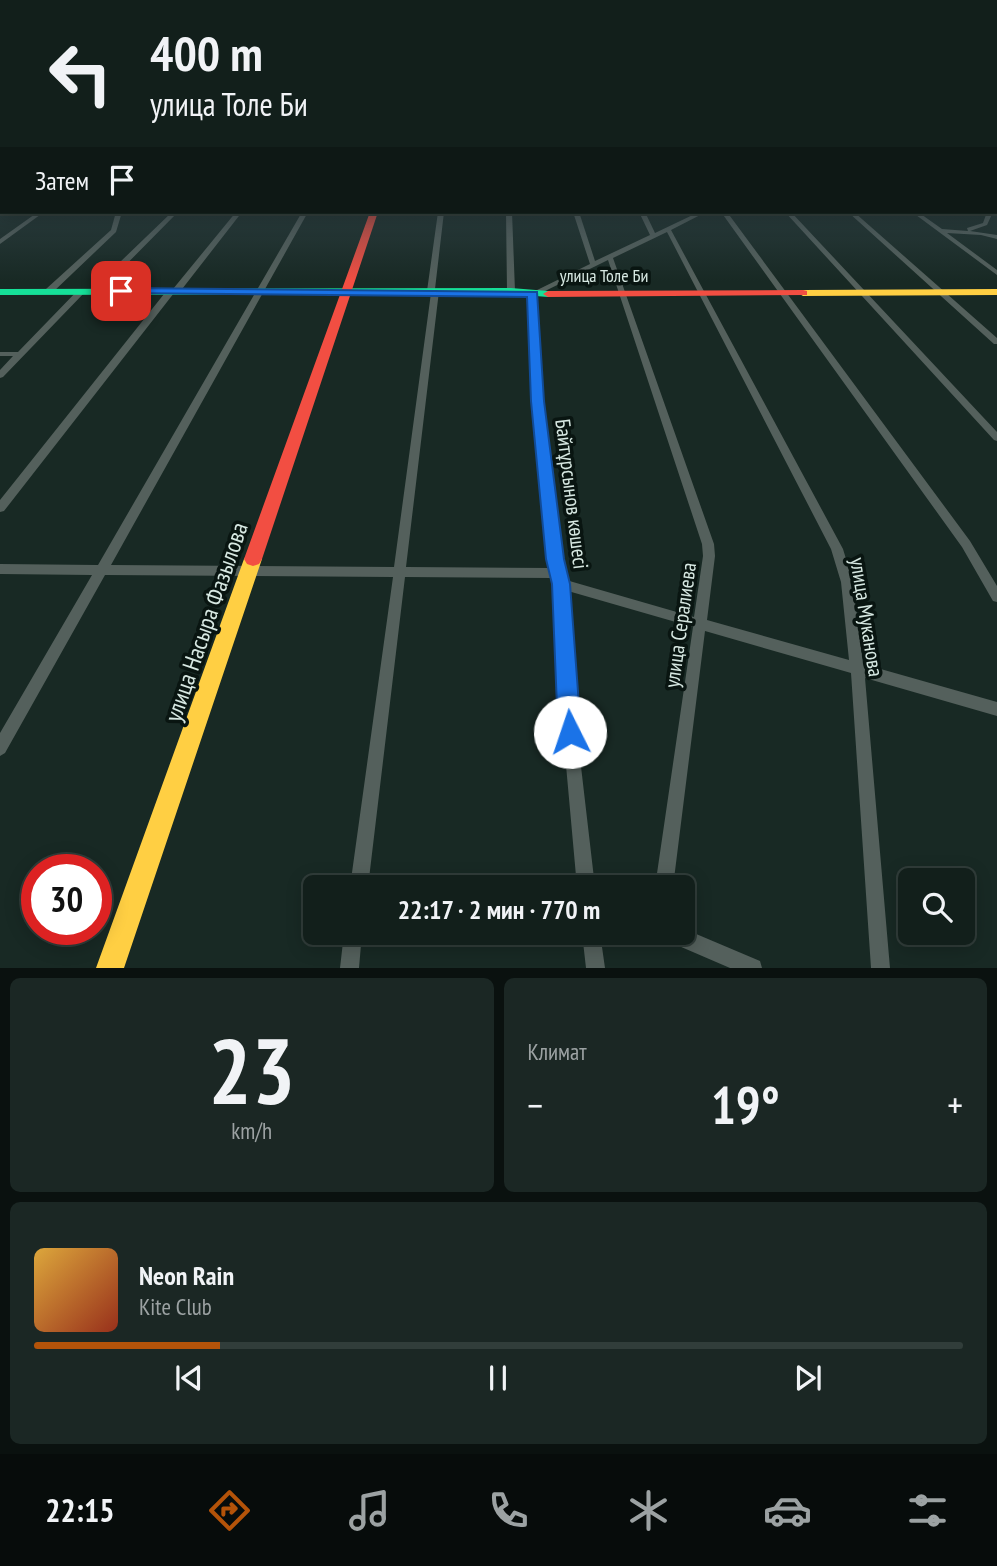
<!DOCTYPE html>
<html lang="ru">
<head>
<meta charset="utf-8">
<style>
	body { margin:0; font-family:"PT Sans Narrow",sans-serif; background:#1b2724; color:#f1f3f6; height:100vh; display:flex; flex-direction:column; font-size:26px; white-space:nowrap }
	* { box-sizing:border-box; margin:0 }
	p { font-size:23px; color:#9ca2a3 }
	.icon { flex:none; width:38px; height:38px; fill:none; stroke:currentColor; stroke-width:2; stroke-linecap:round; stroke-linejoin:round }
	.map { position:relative; height:968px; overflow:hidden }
	.details { display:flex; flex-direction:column; gap:10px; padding:10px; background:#0a110f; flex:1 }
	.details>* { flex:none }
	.banner { position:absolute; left:0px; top:0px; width:998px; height:214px; box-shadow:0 4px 18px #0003,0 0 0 2px #313d3a; background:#121f1b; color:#f1f3f6; overflow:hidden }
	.controls { position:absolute; left:898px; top:868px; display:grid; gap:14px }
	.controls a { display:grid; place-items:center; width:77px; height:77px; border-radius:10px; background:#121f1b; box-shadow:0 4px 18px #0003,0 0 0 2px #313d3a; font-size:35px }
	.speed { position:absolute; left:21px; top:854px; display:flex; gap:14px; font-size:35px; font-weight:700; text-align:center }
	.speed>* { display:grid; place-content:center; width:91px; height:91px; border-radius:50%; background:#121f1b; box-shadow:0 4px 18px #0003,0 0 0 2px #313d3a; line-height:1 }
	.speed .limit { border:10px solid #d22; background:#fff; color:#111 }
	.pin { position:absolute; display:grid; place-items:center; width:60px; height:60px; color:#fff; margin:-30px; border-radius:14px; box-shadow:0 4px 10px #0006 }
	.me { position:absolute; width:77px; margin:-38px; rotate:356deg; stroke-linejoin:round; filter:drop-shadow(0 0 5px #0008) }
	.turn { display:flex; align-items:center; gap:24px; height:147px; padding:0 35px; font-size:32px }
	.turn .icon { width:91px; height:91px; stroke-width:2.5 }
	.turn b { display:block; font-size:49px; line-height:60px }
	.then { display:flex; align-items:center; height:66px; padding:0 35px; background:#0003; gap:14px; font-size:26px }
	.big { font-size:52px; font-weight:700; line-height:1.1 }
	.details .widget { flex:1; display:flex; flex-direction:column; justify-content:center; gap:10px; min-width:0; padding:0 24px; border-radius:10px; background:#1b2724 }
	.details .dial { align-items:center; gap:0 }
	.dial b { font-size:91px; line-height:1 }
	.song { display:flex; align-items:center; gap:21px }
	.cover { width:84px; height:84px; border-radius:10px; background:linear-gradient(135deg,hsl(40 70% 55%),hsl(10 70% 35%)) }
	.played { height:7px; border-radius:4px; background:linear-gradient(90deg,#b45309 20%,#313d3a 20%) }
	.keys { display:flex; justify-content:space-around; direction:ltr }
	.heat { display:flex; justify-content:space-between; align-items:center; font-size:38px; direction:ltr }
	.details .tiles { flex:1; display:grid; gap:10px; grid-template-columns:1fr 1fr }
	.widget:last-child { grid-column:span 2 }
	.trip { position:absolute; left:303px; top:875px; width:392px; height:70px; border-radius:10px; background:#121f1b; box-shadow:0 4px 18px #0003,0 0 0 2px #313d3a; font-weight:700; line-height:70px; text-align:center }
	.tabs { display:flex; height:112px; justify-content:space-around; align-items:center; background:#070c0b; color:#9ca2a3 }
	.tabs .icon { width:49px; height:49px }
	.tabs .current { color:#b45309 }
	.tabs b { font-size:32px; color:#f1f3f6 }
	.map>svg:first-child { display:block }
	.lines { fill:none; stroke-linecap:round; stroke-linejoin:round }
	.street { fill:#54605c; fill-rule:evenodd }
	.fast { fill:#16e098; fill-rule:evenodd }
	.slow { fill:#ffcf43; fill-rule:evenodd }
	.jam { fill:#f24e42; fill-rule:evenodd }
	.route { fill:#1a73e8; stroke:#114b97; stroke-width:2 }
	.labels { text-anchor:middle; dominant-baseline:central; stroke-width:7; stroke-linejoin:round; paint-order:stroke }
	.far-street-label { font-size:18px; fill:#d7e8e2; stroke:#091511 }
	.street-label { font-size:21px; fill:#d7e8e2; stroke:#091511 }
	.near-street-label { font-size:24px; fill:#d7e8e2; stroke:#091511 }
</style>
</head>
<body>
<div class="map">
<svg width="997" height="968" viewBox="0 0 997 968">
	<rect width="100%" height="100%" fill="#182924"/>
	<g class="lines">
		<path class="street" d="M0 171H2V175H0Z
			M996 184H997V188H996Z
			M2 191V195L0 196V192Z
			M996 196 997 197V204L996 203Z
			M38 212H44L0 244V239Z
			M116 212H122L116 232 52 293H46V289L111 230Z
			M172 212H178L98 293H92V289Z
			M236 212H242L179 293H174L4 511 0 512V500L168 289H173Z
			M302 212H308L111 565 394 567 431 293 427 291 438 212H444L435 289 439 291 406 567 551 568 532 401 529 294 590 264 573 212H579L595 261 650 235 639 212H645L655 233 699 212H706L671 230 843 549 853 582 863 664 997 702V716L865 678 890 968H871L851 673 705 631 673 887H655L693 627 568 591 577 732 595 887H577L563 732 553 578 405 577 368 887H350L393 577 105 575 5 753 0 756V733L92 575 0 574V564L98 565ZM667 232 831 549 841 582 849 660 707 620 715 556 714 544 613 258ZM608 260 702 544 703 556 694 617 566 580 561 559 542 401 537 295Z
			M506 212H512L515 291 511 293 507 291Z
			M721 212H727L970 541 997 586V602L993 601 962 547Z
			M785 212H791L997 432V441L994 440Z
			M848 212H854L997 338V344H994Z
			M912 212H918L942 229 968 231 967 228 983 223 987 212H993L987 225 970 231 997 235V239L981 235 947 233 997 270V275Z
			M79 289 86 291 3 377 0 378V370L13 356H0V352H18Z
			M682 928 760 961 762 968H730L665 940 663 933H682Z
			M344 933H362L359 968H340Z
			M582 933H600L605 968H586Z"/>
		<path class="fast" d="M511 288 548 291 553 294 548 297 511 294 0 295V289Z"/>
		<path class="slow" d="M997 289V295L803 296 798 293 803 290Z
			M253 552 259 554 262 559 124 968H96L244 559 247 554Z"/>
		<path class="jam" d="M370 212H378L262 559 259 564 253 566 247 564 244 559Z
			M803 290 807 291V295L548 297 543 294 548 291Z"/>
	</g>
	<linearGradient id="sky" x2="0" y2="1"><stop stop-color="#0d1714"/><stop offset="0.52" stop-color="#374950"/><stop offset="1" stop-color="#374950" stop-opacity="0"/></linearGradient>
	<rect width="997" height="281" fill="url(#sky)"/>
	<path class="route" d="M121 288 537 292 544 401 564 559 570 584 581 732 578 740 570 744 562 740 558 732 552 584 546 559 531 401 527 297 117 293V289Z"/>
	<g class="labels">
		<g class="far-street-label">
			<text x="604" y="275">улица Толе Би</text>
		</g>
		<g class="street-label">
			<text transform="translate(572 494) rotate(83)">Байтұрсынов көшесі</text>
			<text transform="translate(867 617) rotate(81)">улица Муканова</text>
			<text transform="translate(680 625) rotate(-82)">улица Сералиева</text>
		</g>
		<g class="near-street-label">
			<text transform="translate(206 622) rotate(-71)">улица Насыра Фазылова</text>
		</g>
	</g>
</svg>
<div class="controls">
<a><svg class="icon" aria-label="search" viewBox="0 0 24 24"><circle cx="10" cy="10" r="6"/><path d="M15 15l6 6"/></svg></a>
</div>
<div class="speed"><div class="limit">30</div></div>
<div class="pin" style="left:121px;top:291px;background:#d93025"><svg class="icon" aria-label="arrive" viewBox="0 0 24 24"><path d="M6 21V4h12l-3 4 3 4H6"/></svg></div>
<svg class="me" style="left:570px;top:732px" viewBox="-20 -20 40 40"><circle r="19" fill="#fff"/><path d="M0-13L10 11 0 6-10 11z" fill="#1a73e8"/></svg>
<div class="trip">22:17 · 2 мин · 770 m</div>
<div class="banner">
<div class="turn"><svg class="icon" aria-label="left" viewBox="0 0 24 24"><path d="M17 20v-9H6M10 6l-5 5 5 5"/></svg><div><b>400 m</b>улица Толе Би</div></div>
<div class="then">Затем<svg class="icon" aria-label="arrive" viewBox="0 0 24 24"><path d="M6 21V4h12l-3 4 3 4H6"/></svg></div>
</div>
</div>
<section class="details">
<div class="tiles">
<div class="widget dial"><b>23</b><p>km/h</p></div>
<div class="widget"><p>Климат</p>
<div class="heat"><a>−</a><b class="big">19°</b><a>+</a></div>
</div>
<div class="widget">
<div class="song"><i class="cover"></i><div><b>Neon Rain</b><p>Kite Club</p></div></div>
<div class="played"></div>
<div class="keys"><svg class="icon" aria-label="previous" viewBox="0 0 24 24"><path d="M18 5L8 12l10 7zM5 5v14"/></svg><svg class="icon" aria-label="pause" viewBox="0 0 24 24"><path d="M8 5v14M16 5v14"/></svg><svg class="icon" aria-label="next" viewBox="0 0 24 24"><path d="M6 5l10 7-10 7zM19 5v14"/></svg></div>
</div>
</div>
</section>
<nav class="tabs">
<b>22:15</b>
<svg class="icon current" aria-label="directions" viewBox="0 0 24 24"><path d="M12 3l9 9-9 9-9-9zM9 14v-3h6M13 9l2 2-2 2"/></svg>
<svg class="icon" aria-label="music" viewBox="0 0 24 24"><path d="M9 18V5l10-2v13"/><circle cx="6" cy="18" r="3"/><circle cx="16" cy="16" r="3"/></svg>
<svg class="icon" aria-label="phone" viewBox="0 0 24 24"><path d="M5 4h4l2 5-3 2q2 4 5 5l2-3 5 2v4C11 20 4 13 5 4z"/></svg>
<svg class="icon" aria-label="climate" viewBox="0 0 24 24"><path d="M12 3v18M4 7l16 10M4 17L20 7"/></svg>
<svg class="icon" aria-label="car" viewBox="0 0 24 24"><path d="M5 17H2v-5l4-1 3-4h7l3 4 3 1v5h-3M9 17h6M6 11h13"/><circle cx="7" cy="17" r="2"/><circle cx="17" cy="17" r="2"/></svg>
<svg class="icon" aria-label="filters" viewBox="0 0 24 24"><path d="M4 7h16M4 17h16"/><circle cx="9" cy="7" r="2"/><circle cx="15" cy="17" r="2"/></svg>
</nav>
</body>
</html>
